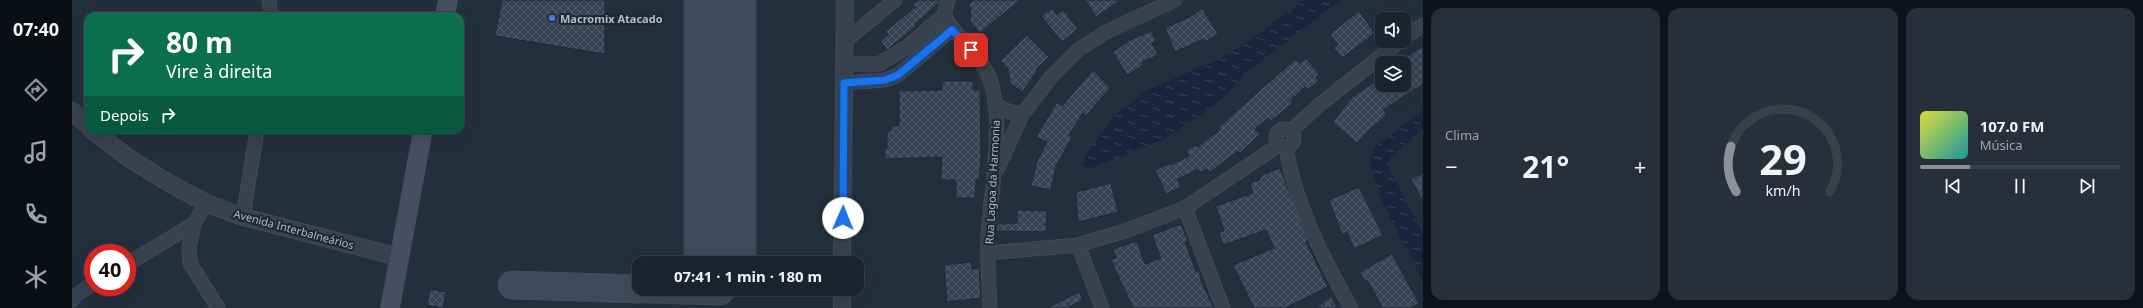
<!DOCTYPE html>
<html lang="pt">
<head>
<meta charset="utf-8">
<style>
	body { margin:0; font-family:"Noto Sans",sans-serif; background:#282f3a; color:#f1f3f6; height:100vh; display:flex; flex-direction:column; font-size:15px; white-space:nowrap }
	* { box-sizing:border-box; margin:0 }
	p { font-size:13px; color:#a0a4aa }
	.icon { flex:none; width:22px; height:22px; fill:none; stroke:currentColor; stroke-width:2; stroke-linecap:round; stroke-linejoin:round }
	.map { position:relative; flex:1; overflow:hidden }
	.details { display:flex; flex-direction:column; gap:8px; padding:8px; background:#0f1319; width:720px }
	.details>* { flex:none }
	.hud { position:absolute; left:12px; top:12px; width:380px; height:122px; border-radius:12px; box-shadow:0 4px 16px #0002,0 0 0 1px #39404a; background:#0b6e4f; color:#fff; overflow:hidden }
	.fabs { position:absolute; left:1303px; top:12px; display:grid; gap:8px }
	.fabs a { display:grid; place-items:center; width:36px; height:36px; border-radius:8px; background:#1b232e; box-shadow:0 4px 16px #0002,0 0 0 1px #39404a; font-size:20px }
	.speed { position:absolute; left:12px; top:244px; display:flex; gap:8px; font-size:20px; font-weight:700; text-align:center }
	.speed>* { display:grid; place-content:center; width:52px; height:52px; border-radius:50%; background:#1b232e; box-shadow:0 4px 16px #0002,0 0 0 1px #39404a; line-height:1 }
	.speed .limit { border:6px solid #d22; background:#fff; color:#111 }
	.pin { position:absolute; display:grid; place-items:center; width:34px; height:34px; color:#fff; margin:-17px; border-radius:8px; box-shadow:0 2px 6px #0006 }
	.me { position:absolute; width:44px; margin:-22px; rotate:1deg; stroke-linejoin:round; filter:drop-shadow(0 0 3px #0008) }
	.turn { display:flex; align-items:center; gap:14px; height:84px; padding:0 16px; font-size:18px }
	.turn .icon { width:52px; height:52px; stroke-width:2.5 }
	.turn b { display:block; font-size:28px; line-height:34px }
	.then { display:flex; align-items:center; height:38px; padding:0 16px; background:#0003; gap:8px; font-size:15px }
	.big { font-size:30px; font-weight:700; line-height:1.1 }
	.details .card { flex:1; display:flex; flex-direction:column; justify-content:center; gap:6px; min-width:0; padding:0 14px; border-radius:12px; background:#282f3a }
	.details .dial { align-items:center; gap:0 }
	.dial svg { height:104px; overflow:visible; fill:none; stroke:#39404a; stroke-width:7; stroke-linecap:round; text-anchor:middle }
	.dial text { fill:#f1f3f6; stroke:none }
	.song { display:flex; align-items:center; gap:12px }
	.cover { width:48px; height:48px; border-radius:6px; background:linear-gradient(135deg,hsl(60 70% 55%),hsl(180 70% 35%)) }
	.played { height:4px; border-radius:2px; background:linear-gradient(90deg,#8c9099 25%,#39404a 25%) }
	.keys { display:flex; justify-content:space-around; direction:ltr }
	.heat { display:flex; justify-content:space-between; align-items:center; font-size:22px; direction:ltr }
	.details .tiles { flex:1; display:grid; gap:8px; grid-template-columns:repeat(3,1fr) }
	.trip { position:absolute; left:560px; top:256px; width:232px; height:40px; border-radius:12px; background:#1b232e; box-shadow:0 4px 16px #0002,0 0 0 1px #39404a; font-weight:700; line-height:40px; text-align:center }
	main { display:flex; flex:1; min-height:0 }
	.tabs { display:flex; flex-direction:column; width:72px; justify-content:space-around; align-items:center; background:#0b0e12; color:#a0a4aa }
	.tabs .icon { width:28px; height:28px }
	.tabs .current { color:#8c9099 }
	.tabs b { font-size:18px; color:#f1f3f6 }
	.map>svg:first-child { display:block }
	.water { fill:url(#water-ripples) }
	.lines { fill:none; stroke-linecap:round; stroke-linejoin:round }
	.taxiway { stroke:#3f4a5a; stroke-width:29 }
	.runway { stroke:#3f4a5a; stroke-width:73 }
	.building { fill:url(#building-cross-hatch); stroke:#1f2835 }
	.minor-casing { stroke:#414a57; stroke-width:15 }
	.tertiary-casing { stroke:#414a57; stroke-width:18 }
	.secondary-casing { stroke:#414a57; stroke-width:20 }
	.minor { stroke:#38414e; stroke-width:13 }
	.tertiary { stroke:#38414e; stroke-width:16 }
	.secondary { stroke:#465061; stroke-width:18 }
	.route-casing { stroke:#114b97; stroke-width:10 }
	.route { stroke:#1a73e8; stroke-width:7 }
	.shop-dot { fill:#3f7fe0; stroke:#1d2633; stroke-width:1.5 }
	.labels { text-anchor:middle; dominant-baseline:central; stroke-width:4; stroke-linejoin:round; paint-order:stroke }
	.poi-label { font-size:11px; font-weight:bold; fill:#b4bcc9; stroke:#1d2633; text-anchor:start }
	.street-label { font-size:11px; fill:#b4bcc9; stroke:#1d2633 }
</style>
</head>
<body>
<main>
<nav class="tabs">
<b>07:40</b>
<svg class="icon current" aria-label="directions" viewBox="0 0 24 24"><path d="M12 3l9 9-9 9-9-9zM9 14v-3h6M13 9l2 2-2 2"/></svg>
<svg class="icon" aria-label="music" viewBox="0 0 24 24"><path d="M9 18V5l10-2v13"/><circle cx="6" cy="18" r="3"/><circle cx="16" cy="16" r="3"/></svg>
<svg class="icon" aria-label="phone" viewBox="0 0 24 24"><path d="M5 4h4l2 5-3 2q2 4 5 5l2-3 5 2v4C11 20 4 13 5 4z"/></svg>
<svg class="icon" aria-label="climate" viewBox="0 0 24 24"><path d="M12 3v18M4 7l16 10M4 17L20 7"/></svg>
</nav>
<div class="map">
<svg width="1351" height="308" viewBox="0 0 1351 308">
	<defs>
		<pattern id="water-ripples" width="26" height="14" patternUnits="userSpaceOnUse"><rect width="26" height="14" fill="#17263c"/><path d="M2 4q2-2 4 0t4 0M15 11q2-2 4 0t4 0" fill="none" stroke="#364457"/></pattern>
		<pattern id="building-cross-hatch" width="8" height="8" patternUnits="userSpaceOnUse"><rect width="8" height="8" fill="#364354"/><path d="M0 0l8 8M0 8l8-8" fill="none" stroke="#515c6b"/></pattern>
	</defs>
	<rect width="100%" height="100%" fill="#242f3e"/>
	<path class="water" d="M1232 0H1269L1179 68 1147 102 1092 139 1020 168 1011 166 1013 156 1040 118 1073 91 1145 60 1176 42Z
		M1351 110V129L1318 158V169L1351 234V281L1311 204 1297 161 1302 148Z"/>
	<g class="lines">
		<path class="taxiway" d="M440 285 567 289
			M576 289 648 291"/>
		<path class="runway" d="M648 0V263"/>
	</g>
	<path class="building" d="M430 0H533V54L423 36Z
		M847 0H868L867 3 843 24 844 26 815 50 808 41 816 35 814 31 843 7 841 5Z
		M902 0H948L908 33 898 21 899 9 896 5Z
		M1013 0H1049L1024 17Z
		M980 8 985 15 991 10 1006 29 990 42 969 16Z
		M1130 8 1146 34 1133 42 1131 39 1103 52 1093 28 1118 17Z
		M1287 11 1303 33 1270 58 1262 48 1266 45 1258 34Z
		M1079 31 1084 41 1080 43 1086 55 1070 62 1072 65 1055 75 1041 52 1058 40Z
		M955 35 977 57 964 69 966 70 950 92 938 83 936 68 928 61Z
		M1351 46V84L1311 110 1315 115 1300 127 1285 143 1261 122 1279 98 1310 77V85H1332V63L1329 60Z
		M1234 58 1247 74 1244 77 1247 81 1236 90 1233 87 1219 100 1221 103 1199 121 1196 118 1183 129 1188 134 1168 153 1166 151 1138 172 1135 169 1128 173 1126 169 1106 179 1109 187 1094 194 1083 170 1099 163V165L1117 156 1114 151 1124 145 1125 147 1148 130 1146 128 1204 76 1224 59 1227 63Z
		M1021 70 1038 88 1014 116 1011 113 997 135 1000 137 984 166 979 190 959 186 965 161 975 142 964 137 985 102 990 106Z
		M870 81H901V90H908L909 158 907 180H904L903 198H884V180H869L870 157 813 159V148H815V131H819V126H827V91L870 90Z
		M1208 168 1236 241 1234 242 1256 287 1213 308H1182L1161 265 1202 248 1194 230 1151 245 1147 232 1152 231 1144 206 1181 193 1178 183 1188 180V177L1195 173Z
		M1351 173V202L1339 179Z
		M1039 183 1046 212 1006 222 1004 192Z
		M1287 187 1311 235 1282 249 1275 232 1270 234 1257 200Z
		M945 210 975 211 974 232 924 231 925 224 945 223Z
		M1109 224 1116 241 1113 242 1124 271 1126 270 1130 279H1128L1142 308H1061L1043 269 1039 259 1044 258 1041 249 1065 241 1073 264 1089 258 1080 235Z
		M1320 254 1347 303 1339 308H1311L1295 280 1293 282 1288 272Z
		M899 262 900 269 907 268 909 298 875 302 872 265Z
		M358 289 374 292 371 308 355 305Z
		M1007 292 1011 300 995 308H975Z
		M1259 297 1266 308H1243Z"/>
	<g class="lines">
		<defs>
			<path id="minor" d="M197 0 199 16
				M876 0 872 15C884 38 907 53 917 77 933 117 919 191 916 235 915 259 917 284 918 308
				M1332 38 1351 25
				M772 42 823 0
				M772 64H807L835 47 872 15
				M772 83 813 80 826 75 880 29
				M923 104 936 111 950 115
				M1204 138a9 9 0 1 1 18 0a9 9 0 1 1-18 0Z
				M1219 131 1246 106 1328 41
				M1214 147C1223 204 1251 258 1279 308
				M925 170 950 115 979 77 1006 50 1034 32 1103 0
				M1113 208 1151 308
				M171 217 185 130
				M122 224 117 248 118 263 146 308
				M1006 245 1030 308
				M916 253 1006 245 1056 230 1113 208 1207 145
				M55 264 122 224 134 203
				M0 300 4 295 21 284"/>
			<path id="tertiary" d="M0 111 16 126
				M20 130 58 159 97 183 134 203 171 217 327 257
				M770 263 773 0
				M770 308V289"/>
			<path id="secondary" d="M373 16 376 0
				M318 308 351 130"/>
		</defs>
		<use href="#minor" class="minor-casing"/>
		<use href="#tertiary" class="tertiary-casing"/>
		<use href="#secondary" class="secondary-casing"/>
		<use href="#minor" class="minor"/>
		<use href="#tertiary" class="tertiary"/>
		<use href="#secondary" class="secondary"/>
	</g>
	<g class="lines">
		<defs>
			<path id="route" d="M771 218 772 83 813 80 826 75 880 30 899 50"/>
		</defs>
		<use href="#route" class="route-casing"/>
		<use href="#route" class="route"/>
	</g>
	<circle class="shop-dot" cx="480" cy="18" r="4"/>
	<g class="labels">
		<g class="poi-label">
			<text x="488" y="18">Macromix Atacado</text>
		</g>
		<g class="street-label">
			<text transform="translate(920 182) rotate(-87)">Rua Lagoa da Harmonia</text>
			<text transform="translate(222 229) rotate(15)">Avenida Interbalneários</text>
		</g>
	</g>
</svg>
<div class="fabs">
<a><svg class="icon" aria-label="sound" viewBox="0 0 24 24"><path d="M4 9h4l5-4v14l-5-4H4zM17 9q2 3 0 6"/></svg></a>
<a><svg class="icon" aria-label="layers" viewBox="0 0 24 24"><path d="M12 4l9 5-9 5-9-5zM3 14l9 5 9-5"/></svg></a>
</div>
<div class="speed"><div class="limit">40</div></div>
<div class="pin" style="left:899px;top:50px;background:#d93025"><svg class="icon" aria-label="arrive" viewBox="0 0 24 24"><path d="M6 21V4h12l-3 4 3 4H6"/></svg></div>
<svg class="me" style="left:771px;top:218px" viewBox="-20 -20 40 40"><circle r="19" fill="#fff"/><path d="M0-13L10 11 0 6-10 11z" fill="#1a73e8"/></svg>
<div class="trip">07:41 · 1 min · 180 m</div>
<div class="hud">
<div class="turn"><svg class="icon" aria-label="right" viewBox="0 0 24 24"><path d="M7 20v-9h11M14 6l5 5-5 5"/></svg><div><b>80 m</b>Vire à direita</div></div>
<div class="then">Depois<svg class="icon" aria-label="right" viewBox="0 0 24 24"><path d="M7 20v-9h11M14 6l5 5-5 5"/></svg></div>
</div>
</div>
<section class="details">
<div class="tiles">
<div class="card"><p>Clima</p>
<div class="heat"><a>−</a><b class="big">21°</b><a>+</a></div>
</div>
<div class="card dial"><svg viewBox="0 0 100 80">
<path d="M14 69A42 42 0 1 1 86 69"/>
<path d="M14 69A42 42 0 0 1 10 34" stroke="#8c9099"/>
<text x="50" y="56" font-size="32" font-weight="700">29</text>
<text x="50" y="72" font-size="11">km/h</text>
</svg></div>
<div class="card">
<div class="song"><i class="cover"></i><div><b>107.0 FM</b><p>Música</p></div></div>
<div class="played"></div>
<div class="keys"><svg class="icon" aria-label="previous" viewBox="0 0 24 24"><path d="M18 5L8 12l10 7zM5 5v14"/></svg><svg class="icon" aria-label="pause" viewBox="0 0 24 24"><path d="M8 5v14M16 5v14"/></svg><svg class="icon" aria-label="next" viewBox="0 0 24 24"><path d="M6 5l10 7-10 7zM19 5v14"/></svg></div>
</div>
</div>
</section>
</main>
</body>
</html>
